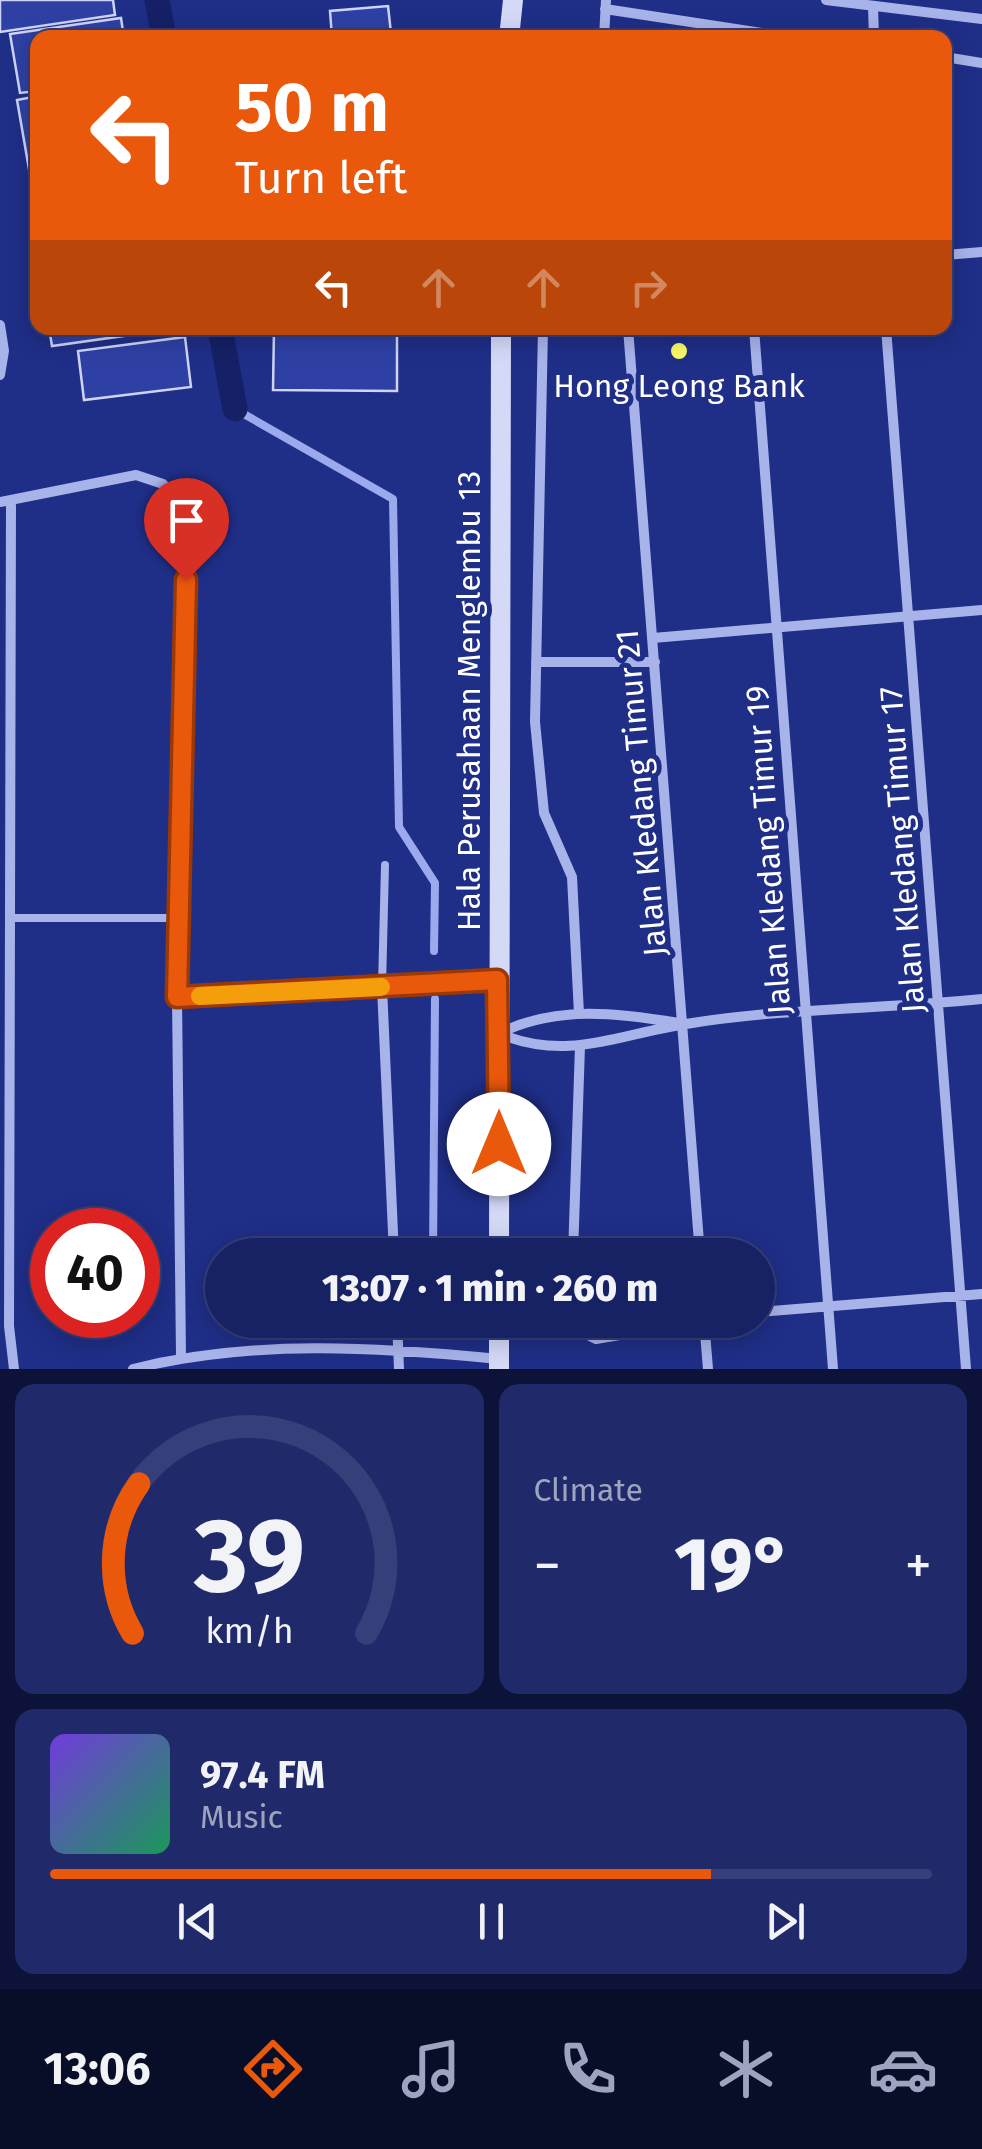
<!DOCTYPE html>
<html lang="en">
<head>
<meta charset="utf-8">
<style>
	body { margin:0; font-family:"Fira Sans",sans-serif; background:#202a6b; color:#f1f3f6; height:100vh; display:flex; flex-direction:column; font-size:38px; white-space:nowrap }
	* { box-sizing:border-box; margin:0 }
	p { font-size:32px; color:#9ea4bf }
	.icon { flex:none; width:55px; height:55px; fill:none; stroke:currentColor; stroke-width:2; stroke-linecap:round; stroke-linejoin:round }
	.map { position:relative; height:1369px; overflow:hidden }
	.drawer { display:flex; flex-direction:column; gap:15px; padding:15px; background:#0d1338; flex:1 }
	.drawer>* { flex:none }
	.top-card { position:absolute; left:30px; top:30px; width:922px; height:305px; border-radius:20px; box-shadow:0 5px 25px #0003,0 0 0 2px #363f79; background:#ea580c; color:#fff; overflow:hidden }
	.speed { position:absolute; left:30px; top:1208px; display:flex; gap:20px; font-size:50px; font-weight:700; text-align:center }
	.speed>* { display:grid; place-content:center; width:130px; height:130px; border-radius:50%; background:#172265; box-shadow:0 5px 25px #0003,0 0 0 2px #363f79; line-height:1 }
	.speed .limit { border:15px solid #d22; background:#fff; color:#111 }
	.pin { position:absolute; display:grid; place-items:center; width:85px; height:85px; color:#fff; margin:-102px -42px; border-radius:50% 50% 50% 0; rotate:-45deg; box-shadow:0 0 10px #0007 }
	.pin .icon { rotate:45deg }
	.me { position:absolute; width:110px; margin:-55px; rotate:0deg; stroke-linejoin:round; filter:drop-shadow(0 0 8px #0008) }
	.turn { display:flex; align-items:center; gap:35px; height:210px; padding:0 40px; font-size:45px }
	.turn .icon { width:130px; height:130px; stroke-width:2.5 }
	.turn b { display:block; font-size:70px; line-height:85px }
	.lanes { display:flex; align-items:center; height:95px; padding:0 40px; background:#0003; justify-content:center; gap:50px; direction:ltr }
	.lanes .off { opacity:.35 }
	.big { font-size:75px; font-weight:800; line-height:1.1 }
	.drawer .widget { flex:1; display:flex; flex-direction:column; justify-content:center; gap:15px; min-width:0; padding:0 35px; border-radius:20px; background:#202a6b }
	.drawer .dial { align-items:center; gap:0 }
	.dial svg { height:260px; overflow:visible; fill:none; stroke:#363f79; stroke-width:7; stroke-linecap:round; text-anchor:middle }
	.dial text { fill:#f1f3f6; stroke:none }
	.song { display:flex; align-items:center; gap:30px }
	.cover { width:120px; height:120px; border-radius:15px; background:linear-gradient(135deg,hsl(260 70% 55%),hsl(150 70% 35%)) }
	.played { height:10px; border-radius:5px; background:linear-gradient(90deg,#ea580c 75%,#363f79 75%) }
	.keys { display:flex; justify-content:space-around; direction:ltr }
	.heat { display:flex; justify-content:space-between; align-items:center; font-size:55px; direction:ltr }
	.drawer .tiles { flex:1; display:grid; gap:15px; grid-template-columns:1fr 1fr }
	.widget:last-child { grid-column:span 2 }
	.trip { position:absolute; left:205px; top:1238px; width:570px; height:100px; border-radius:50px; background:#172265; box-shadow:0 5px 25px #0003,0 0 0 2px #363f79; font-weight:800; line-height:100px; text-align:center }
	.tabs { display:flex; height:160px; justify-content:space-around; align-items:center; background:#090e28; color:#9ea4bf }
	.tabs .icon { width:70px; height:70px }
	.tabs .current { color:#ea580c }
	.tabs b { font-size:45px; color:#f1f3f6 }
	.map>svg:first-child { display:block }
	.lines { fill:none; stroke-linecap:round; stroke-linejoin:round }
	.stream { stroke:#9ca9ec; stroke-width:8 }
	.canal { stroke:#152066; stroke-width:25 }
	.building { fill:#2e40a4; stroke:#cdd4f8; stroke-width:2.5 }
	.lane { stroke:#a8b3ea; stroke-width:8 }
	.street { stroke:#a8b3ea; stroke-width:10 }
	.secondary { stroke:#d4d9f8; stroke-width:20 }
	.route-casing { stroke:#983908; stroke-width:25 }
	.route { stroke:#ea580c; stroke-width:18 }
	.slow { stroke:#f59e0b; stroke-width:18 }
	.poi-dot { fill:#f8f968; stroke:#1f2e87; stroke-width:4 }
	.labels { text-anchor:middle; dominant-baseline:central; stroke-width:10; stroke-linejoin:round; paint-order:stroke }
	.poi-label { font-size:32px; fill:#fff; stroke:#1f2e87 }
	.street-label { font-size:32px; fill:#fff; stroke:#1f2e87 }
</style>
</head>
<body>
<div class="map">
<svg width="982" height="1369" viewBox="0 0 982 1369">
	<rect width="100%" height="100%" fill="#1f2e87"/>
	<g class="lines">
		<path class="stream" d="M235 409 393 499 399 827 435 883 434 951
			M433 1255 435 999
			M432 1333V1320"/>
		<path class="canal" d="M157 0 164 38
			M220 328 235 409"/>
	</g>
	<path class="building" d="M0 0H113L115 15 0 32Z
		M388 6 391 33 332 37 330 11Z
		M121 18 124 38H38V91L20 93 10 34Z
		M38 96V221L17 100Z
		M49 328H172L173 329 52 346Z
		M274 328H397V391L273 390Z
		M185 337 191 387 84 400 78 351Z"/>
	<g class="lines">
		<path class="lane" d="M10 918H180
			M382 987 385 865"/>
		<path class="street" d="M826 0 982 19
			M873 6 874 38
			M605 9 795 38
			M604 38 606 0
			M945 57 982 63
			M945 255 982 252
			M0 325 4 351 0 375
			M543 328 535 722 544 813 572 877 579 1014
			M628 328 700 1255
			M754 328 833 1369
			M886 328 966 1369
			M11 501 9 1326 14 1369
			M0 502 136 475 163 484 184 508 187 543 177 997 181 1357
			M653 638 982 610
			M536 662H655
			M382 987 394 1255
			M177 997 497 980
			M500 1033C557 1005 618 1013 679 1023
			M500 1034C568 1062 619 1034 686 1024 783 1008 884 1009 982 999
			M573 1255 580 1046
			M758 1312 982 1294
			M397 1320 399 1369
			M575 1320 580 1331 596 1339 707 1320
			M704 1320 708 1369
			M133 1369C252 1339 378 1347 499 1359"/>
		<path class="secondary" d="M509 38 513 0
			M499 1255 501 328
			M499 1369V1320"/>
	</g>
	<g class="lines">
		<defs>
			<path id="route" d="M186 580 177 997 497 980 499 1144"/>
		</defs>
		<use href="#route" class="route-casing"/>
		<use href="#route" class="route"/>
		<path class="slow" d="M200 996 381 987"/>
	</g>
	<circle class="poi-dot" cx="679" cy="351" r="10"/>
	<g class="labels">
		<g class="poi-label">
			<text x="679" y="386">Hong Leong Bank</text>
		</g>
		<g class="street-label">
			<text transform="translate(469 701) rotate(-90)">Hala Perusahaan Menglembu 13</text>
			<text transform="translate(641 793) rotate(-95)">Jalan Kledang Timur 21</text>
			<text transform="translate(768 850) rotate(-94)">Jalan Kledang Timur 19</text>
			<text transform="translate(902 850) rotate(-94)">Jalan Kledang Timur 17</text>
		</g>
	</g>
</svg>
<div class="speed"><div class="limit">40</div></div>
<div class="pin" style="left:186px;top:580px;background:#d93025"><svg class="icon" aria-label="arrive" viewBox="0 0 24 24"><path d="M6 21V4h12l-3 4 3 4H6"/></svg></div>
<svg class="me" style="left:499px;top:1144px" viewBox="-20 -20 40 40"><circle r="19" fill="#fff"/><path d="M0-13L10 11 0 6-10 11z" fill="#ea580c"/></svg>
<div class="trip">13:07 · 1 min · 260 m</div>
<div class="top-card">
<div class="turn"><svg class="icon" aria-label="left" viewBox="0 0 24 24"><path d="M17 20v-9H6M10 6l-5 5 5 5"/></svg><div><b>50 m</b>Turn left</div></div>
<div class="lanes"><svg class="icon" aria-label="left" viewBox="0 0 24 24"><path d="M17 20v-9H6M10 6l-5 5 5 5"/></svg><svg class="icon off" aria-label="ahead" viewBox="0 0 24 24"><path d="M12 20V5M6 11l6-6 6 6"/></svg><svg class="icon off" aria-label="ahead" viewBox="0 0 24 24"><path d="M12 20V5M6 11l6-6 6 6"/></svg><svg class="icon off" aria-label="right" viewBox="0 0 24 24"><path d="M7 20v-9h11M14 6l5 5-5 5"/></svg></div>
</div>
</div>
<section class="drawer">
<div class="tiles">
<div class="widget dial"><svg viewBox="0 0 100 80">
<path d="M14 69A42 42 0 1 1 86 69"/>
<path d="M14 69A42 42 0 0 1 16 23" stroke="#ea580c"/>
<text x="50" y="56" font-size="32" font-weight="700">39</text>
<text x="50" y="72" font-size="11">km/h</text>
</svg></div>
<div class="widget"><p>Climate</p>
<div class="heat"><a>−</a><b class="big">19°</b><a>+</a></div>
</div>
<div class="widget">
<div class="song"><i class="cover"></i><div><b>97.4 FM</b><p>Music</p></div></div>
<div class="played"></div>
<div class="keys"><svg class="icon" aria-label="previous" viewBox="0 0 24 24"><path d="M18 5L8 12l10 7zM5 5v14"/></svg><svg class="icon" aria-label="pause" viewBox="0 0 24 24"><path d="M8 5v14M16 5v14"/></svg><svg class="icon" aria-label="next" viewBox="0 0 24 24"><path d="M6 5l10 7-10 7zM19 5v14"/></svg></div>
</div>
</div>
</section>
<nav class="tabs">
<b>13:06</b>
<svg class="icon current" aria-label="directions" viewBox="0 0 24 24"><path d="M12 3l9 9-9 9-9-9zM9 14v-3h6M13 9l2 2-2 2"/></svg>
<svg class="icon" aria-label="music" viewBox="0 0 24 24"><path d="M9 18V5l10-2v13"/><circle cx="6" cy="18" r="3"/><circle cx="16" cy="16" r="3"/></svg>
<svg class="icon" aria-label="phone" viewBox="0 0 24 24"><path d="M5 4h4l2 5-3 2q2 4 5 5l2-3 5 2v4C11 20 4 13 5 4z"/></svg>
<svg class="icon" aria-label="climate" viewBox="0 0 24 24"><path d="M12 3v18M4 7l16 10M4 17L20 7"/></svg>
<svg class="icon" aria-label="car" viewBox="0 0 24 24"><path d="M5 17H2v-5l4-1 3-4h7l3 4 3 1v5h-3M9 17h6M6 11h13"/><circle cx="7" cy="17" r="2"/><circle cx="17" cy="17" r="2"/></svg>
</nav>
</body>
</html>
